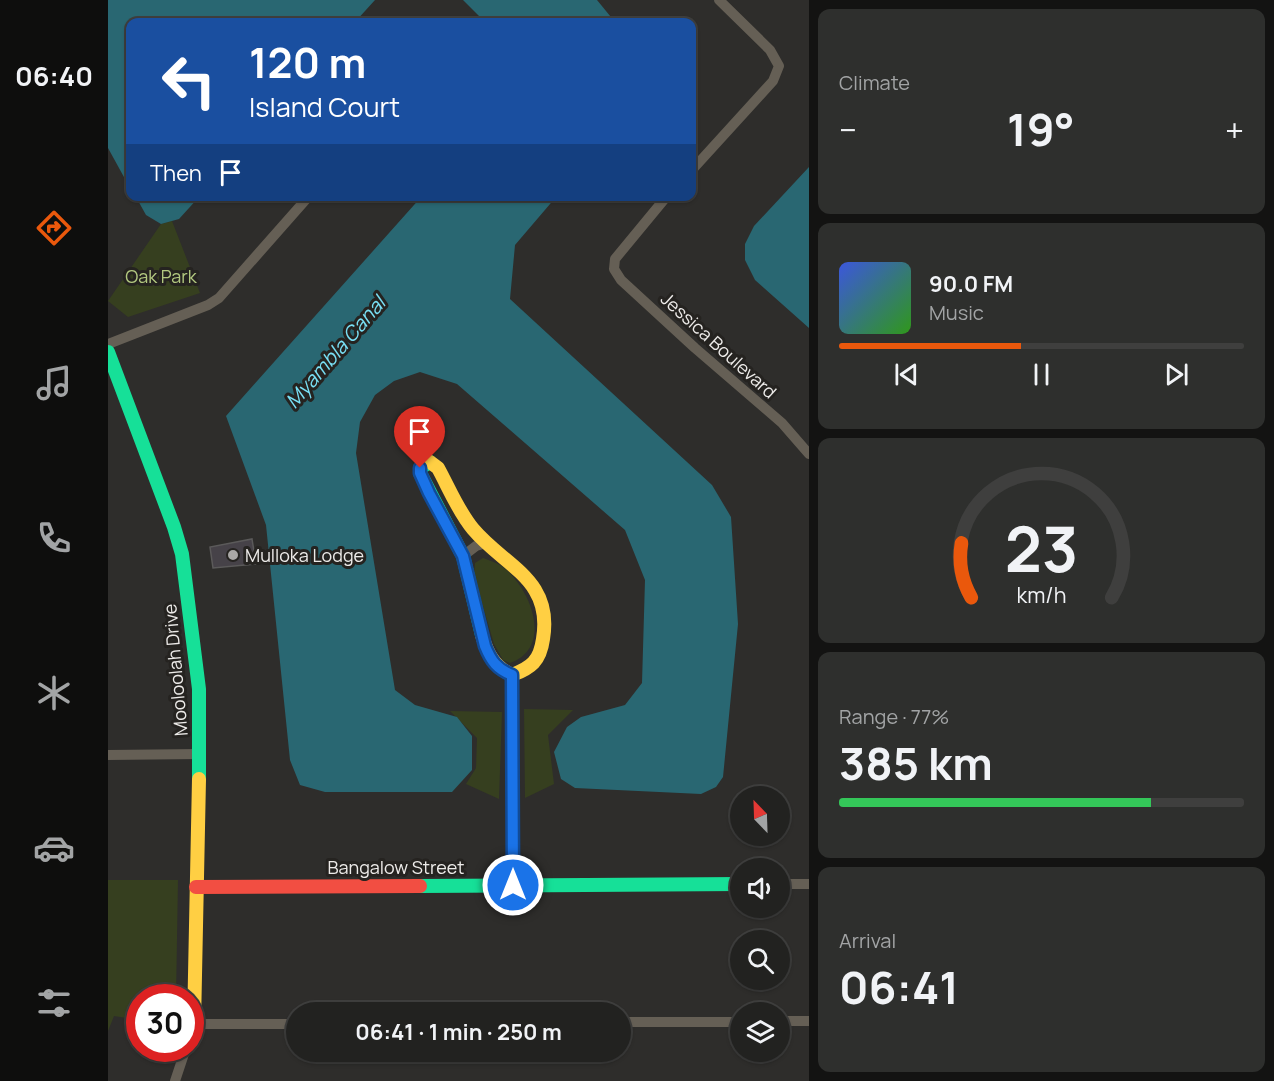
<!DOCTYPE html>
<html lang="en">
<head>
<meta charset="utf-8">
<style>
	body { margin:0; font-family:Manrope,sans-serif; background:#2e2f2d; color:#f1f3f6; height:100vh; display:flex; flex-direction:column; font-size:22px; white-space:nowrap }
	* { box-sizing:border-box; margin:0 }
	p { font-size:20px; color:#a2a4a5 }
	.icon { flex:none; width:33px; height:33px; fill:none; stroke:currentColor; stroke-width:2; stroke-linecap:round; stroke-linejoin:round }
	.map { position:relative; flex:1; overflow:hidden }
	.drawer { display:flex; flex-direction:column; gap:9px; padding:9px; background:#131312; width:465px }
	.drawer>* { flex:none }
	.guide { position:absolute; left:18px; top:18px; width:570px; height:183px; border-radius:12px; box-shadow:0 2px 4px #0004,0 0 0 2px #3f3f3e; background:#1a4fa0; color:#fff; overflow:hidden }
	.needle { width:39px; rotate:337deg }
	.tools { position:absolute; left:622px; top:786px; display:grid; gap:12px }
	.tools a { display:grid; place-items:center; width:60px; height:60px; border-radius:50%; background:#222220; box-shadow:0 2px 4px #0004,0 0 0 2px #3f3f3e; font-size:30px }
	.speed { position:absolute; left:18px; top:984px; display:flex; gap:12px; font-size:30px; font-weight:700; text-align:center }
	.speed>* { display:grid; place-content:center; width:78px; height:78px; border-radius:50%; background:#222220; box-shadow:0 2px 4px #0004,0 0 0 2px #3f3f3e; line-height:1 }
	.speed .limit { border:9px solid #d22; background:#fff; color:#111 }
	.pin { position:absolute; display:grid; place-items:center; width:51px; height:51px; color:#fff; margin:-62px -26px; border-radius:50% 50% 50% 0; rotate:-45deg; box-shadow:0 0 6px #0007 }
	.pin .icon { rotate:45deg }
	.me { position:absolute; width:66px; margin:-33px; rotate:0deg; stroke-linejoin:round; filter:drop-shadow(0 0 4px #0008) }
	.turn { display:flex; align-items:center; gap:21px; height:126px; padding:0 24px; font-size:27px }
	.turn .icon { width:78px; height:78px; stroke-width:2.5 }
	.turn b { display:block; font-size:42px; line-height:51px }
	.then { display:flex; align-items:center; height:57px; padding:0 24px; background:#0003; gap:12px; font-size:22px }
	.big { font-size:45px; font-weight:700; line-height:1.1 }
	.drawer .widget { flex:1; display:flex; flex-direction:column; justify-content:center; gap:9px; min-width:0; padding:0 21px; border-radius:12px; background:#2e2f2d }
	.drawer .dial { align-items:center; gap:0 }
	.dial svg { height:156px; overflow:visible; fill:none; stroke:#3f3f3e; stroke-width:7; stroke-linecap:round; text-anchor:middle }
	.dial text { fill:#f1f3f6; stroke:none }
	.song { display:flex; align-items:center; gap:18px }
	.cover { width:72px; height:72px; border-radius:9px; background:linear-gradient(135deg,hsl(230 70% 55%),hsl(110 70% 35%)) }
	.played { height:6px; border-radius:3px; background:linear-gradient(90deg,#ea580c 45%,#3f3f3e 45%) }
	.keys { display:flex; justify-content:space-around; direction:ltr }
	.heat { display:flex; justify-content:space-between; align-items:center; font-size:33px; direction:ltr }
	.charge { height:9px; border-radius:4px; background:linear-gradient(90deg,#34c759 77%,#3f3f3e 0) }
	.trip { position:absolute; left:178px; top:1002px; width:345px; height:60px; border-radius:30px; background:#222220; box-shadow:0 2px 4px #0004,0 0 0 2px #3f3f3e; font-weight:700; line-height:60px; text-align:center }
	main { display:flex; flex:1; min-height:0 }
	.dock { display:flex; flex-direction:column; width:108px; justify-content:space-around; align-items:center; background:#0e0e0d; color:#a2a4a5 }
	.dock .icon { width:42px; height:42px }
	.dock .current { color:#ea580c }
	.dock b { font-size:27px; color:#f1f3f6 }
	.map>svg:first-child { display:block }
	.green { fill:#363f1f }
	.water { fill:#296772 }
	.building { fill:#464248; stroke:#5b5a5a; stroke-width:1.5 }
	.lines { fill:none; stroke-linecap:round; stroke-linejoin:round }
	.street { stroke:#655f55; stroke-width:10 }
	.fast { stroke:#16e098; stroke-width:14 }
	.slow { stroke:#ffcf43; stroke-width:14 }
	.jam { stroke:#f24e42; stroke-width:14 }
	.route-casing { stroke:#114b97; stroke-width:15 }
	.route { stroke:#1a73e8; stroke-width:10 }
	.poi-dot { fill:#aaa8a6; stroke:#252320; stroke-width:2 }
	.labels { text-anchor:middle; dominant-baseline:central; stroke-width:6; stroke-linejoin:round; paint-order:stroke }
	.park-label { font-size:18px; fill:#b3c980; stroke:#252320 }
	.street-label { font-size:18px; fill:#edebe9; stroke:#252320 }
	.poi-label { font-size:18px; fill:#edebe9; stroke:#252320; text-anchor:start }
	.water-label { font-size:20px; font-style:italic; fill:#79e0f5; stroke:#252320 }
</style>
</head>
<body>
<main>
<nav class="dock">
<b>06:40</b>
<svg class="icon current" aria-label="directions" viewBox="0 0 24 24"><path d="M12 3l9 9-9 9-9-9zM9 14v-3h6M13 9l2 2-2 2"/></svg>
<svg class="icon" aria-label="music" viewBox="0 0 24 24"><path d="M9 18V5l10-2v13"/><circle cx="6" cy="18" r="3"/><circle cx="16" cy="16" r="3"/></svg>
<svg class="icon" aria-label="phone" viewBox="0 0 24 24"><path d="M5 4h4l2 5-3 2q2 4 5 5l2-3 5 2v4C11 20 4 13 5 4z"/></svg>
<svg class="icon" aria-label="climate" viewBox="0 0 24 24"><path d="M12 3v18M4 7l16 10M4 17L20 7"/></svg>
<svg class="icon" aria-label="car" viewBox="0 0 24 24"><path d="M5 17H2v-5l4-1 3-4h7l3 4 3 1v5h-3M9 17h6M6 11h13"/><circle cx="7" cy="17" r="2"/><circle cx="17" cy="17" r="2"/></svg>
<svg class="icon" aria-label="filters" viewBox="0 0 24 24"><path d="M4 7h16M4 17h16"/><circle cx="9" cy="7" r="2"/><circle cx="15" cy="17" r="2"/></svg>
</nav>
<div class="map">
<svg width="701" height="1081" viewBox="0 0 701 1081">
	<rect width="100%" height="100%" fill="#2e2d2b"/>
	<path class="green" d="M64 221 92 293 20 317 0 301 53 224Z
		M375 558C380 560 387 562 392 565 422 585 447 647 402 663L395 660 386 644 366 576 367 563Z
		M416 709 465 710 440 735 446 784 417 798Z
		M342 711 394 712 391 799 358 784 368 768 369 738Z
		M0 880H70L68 997 32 998 31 1020 6 1016 0 1031Z"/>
	<path class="water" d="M0 0H267L247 22H22V188L0 148Z
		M355 0H489L507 22H377Z
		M701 167V328L647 280 637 260V244L646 226Z
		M314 196 448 197 407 245 402 299 604 485 623 517 630 624 615 777 608 787 593 794 467 788 453 779 446 752 459 727 473 717 517 705 534 683 537 580 517 530 349 384 312 372 286 381 267 395 252 422 248 453 287 690 307 705 349 717 364 736V770L344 792H217L192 785 182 760 158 525 118 416Z
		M28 197H91L71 219 53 224 38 215Z"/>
	<path class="building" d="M144 539 148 564 105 568 102 547Z"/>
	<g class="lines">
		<path class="street" d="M584 170 665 81 671 66 662 50 611 0
			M559 196 507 259 506 269 513 280 587 348 674 423 701 454
			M0 344 100 305 111 298 201 196
			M355 556 368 546 378 543
			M404 675 405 885
			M0 755 92 754
			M672 884H701
			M672 1021H701
			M513 1022H633
			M86 1024H189
			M67 1081 78 1048"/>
		<path class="fast" d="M0 352 66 527 74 554 91 689V779
			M322 462 312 468V473L355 556 374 635
			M312 886 633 884"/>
		<path class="slow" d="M322 462 330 468C341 488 350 511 365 529 397 567 445 579 435 639 432 661 423 668 404 675 386 667 379 653 374 635
			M82 1034 86 1024 91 779"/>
		<path class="jam" d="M88 887 312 886"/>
	</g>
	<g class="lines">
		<defs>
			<path id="route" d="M312 468V473L321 493 355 556 377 646C383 661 389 669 404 675L405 885"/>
		</defs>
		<use href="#route" class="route-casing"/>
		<use href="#route" class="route"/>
	</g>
	<circle class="poi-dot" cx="125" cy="555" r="6"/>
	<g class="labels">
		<g class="park-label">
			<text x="53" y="276">Oak Park</text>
		</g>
		<g class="street-label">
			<text transform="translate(611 345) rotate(42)">Jessica Boulevard</text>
			<text transform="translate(67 670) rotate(-95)">Mooloolah Drive</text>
			<text x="288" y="867">Bangalow Street</text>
		</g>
		<g class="poi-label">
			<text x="137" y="555">Mulloka Lodge</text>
		</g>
		<g class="water-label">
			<text transform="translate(227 352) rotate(-49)">Myambla Canal</text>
		</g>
	</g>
</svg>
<div class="tools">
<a><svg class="needle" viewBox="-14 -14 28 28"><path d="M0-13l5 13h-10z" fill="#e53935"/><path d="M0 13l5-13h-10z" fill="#a2a4a5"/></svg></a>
<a><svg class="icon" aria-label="sound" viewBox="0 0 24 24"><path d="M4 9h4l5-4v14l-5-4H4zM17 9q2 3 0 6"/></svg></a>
<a><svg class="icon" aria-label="search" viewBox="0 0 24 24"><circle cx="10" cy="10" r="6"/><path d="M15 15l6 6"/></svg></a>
<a><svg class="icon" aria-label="layers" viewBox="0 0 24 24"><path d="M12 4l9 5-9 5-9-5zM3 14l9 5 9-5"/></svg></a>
</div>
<div class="speed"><div class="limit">30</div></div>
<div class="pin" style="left:312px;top:468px;background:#d93025"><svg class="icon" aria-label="arrive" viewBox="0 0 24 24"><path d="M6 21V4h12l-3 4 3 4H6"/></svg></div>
<svg class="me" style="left:405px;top:885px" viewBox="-20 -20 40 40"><circle r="17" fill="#1a73e8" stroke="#fff" stroke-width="3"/><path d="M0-11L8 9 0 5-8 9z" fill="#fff"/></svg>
<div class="trip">06:41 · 1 min · 250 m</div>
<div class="guide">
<div class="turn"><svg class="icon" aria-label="left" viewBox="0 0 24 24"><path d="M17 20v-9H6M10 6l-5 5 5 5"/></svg><div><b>120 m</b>Island Court</div></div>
<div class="then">Then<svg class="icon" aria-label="arrive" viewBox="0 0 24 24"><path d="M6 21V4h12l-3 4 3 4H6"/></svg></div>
</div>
</div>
<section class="drawer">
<div class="widget"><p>Climate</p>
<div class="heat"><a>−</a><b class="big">19°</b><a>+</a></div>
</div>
<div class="widget">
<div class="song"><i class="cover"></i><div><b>90.0 FM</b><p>Music</p></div></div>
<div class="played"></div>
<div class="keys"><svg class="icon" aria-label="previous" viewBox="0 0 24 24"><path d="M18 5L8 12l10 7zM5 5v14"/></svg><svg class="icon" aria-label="pause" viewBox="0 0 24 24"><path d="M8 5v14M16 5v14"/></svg><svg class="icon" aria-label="next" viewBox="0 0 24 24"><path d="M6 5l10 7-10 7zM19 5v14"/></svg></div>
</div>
<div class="widget dial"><svg viewBox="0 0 100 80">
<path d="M14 69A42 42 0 1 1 86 69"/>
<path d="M14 69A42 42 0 0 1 9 41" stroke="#ea580c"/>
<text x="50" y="56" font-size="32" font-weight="700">23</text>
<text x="50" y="72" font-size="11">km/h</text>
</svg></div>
<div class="widget"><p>Range · 77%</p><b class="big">385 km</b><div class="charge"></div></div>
<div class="widget"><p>Arrival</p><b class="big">06:41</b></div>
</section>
</main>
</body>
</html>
